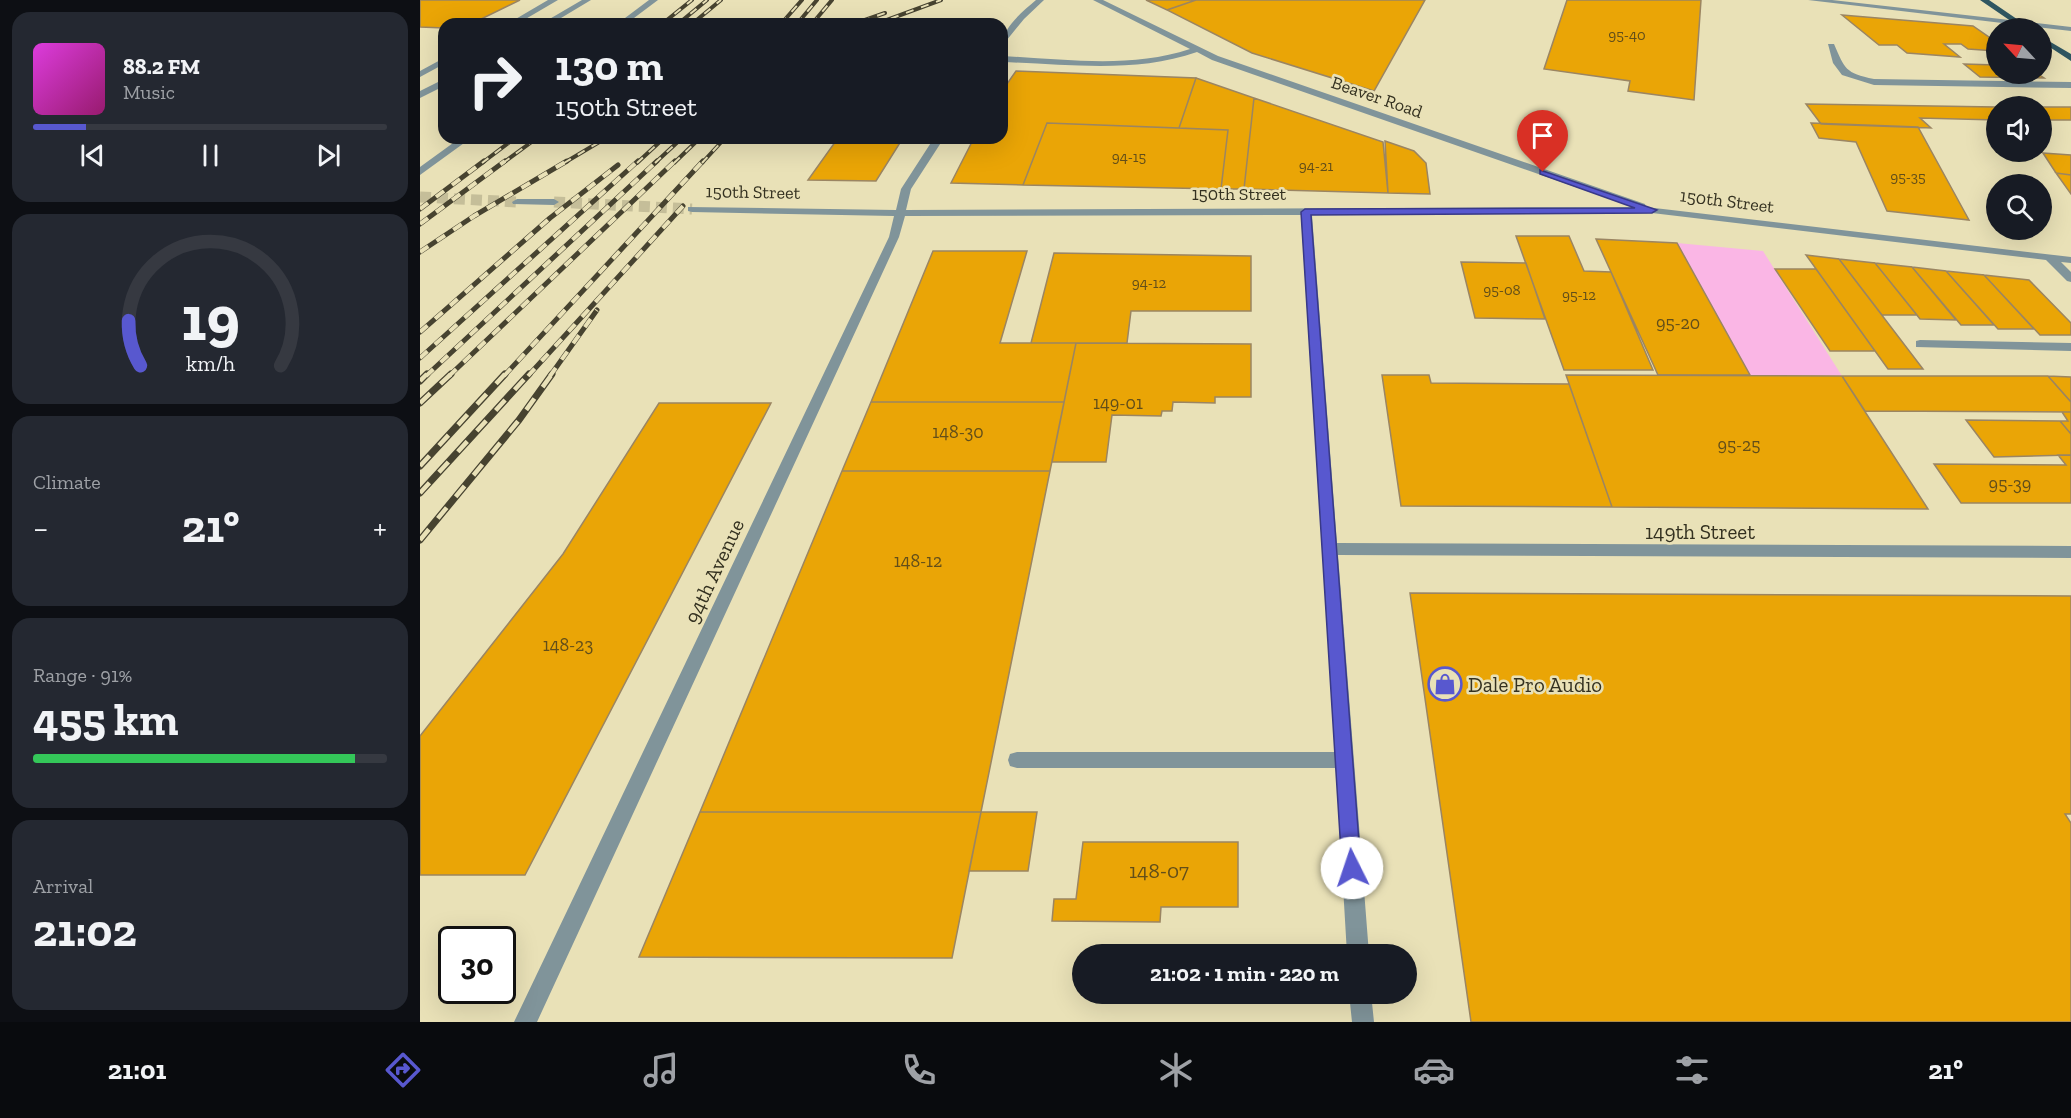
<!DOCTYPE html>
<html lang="en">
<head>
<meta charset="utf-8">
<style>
	body { margin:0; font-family:"Zilla Slab",serif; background:#242831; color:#f1f3f6; height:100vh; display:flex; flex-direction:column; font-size:22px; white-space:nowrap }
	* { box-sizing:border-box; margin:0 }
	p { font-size:20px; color:#9ea1a6 }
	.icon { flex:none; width:33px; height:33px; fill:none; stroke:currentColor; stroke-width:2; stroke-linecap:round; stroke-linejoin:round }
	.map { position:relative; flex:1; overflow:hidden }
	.details { display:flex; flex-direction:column; gap:12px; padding:12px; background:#0d0f14; width:420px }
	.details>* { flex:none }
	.banner { position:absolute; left:18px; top:18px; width:570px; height:126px; border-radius:18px; box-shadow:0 6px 24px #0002; background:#171b24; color:#f1f3f6; overflow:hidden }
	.needle { width:39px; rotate:296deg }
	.fabs { position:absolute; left:1566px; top:18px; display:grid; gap:12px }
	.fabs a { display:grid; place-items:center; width:66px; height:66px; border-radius:50%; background:#171b24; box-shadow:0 6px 24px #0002; font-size:30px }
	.speed { position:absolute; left:18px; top:926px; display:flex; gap:12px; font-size:30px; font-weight:700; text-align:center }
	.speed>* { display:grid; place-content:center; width:78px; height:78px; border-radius:50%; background:#171b24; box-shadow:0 6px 24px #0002; line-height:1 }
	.speed .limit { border:3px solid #111; border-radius:9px; background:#fff; color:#111 }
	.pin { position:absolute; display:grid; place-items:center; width:51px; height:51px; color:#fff; margin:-62px -26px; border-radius:50% 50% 50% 0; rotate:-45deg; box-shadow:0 0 6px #0007 }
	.pin .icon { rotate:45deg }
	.me { position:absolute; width:66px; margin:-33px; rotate:356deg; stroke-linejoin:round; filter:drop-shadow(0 0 4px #0008) }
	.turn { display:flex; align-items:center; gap:21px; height:126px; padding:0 18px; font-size:27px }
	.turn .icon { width:78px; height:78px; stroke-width:2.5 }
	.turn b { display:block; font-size:42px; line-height:51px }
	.big { font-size:45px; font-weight:700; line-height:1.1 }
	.details .tile { flex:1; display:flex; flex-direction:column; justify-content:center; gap:9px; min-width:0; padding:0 21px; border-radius:18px; background:#242831 }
	.details .dial { align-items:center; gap:0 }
	.dial svg { height:156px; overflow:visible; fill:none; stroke:#363941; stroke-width:7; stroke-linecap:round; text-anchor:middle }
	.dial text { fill:#f1f3f6; stroke:none }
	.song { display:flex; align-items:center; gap:18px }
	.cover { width:72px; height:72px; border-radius:9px; background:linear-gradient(135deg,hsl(300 70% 55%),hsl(320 70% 35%)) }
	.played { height:6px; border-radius:3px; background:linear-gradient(90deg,#5858cf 15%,#363941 15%) }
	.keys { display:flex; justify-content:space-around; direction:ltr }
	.heat { display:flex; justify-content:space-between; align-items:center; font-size:33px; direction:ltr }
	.charge { height:9px; border-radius:4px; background:linear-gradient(90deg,#34c759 91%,#363941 0) }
	.trip { position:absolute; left:652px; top:944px; width:345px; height:60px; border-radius:30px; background:#171b24; box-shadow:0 6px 24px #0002; font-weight:700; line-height:60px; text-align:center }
	.tab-bar { display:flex; height:96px; justify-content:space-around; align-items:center; background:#090b0e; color:#9ea1a6 }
	.tab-bar .icon { width:42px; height:42px }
	.tab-bar .selected { color:#5858cf }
	.tab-bar b { font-size:27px; color:#f1f3f6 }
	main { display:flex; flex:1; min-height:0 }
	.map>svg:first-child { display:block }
	.green { fill:#fab6e5 }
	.building { fill:#eaa506; stroke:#9b8562; stroke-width:1.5 }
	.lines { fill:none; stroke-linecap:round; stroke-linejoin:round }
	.minor-tunnel { stroke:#c5be99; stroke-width:11; stroke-dasharray:11 6; stroke-linecap:butt }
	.minor { fill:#80949a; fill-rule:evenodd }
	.major { fill:#2f5661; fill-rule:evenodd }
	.rail-far2-casing { stroke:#474330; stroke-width:4 }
	.rail-far1-casing { stroke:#474330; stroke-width:5 }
	.rail-casing { stroke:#474330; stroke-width:7 }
	.rail-far2 { stroke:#e9e1b7; stroke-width:2; stroke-dasharray:8; stroke-linecap:butt }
	.rail-far1 { stroke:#e9e1b7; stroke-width:4; stroke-dasharray:10; stroke-linecap:butt }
	.rail { stroke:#e9e1b7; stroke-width:4.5; stroke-dasharray:14; stroke-linecap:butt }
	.route { fill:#5858cf; stroke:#393987; stroke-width:1.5 }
	.labels { text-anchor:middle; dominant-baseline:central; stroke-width:5; stroke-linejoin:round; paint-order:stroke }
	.far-number-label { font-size:15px; fill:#624e1a }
	.far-street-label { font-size:18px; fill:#343120; stroke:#e9e1b7 }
	.number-label { font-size:18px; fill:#624e1a }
	.street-label { font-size:21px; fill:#343120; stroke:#e9e1b7 }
	.poi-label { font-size:21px; fill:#343120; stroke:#e9e1b7; text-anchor:start }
	.near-number-label { font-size:21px; fill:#624e1a }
</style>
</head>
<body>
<main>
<section class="details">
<div class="tile">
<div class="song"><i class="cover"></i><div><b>88.2 FM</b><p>Music</p></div></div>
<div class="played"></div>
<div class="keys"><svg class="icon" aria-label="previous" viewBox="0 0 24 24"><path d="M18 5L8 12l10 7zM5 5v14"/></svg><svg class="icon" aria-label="pause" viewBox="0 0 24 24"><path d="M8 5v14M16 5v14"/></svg><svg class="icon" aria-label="next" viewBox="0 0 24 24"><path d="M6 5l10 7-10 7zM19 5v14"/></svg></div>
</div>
<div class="tile dial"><svg viewBox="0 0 100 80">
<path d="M14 69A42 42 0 1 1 86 69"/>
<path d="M14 69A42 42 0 0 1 8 46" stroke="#5858cf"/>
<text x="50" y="56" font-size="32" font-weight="700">19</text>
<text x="50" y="72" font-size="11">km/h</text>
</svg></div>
<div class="tile"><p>Climate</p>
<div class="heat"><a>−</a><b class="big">21°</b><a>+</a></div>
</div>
<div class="tile"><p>Range · 91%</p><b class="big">455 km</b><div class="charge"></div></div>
<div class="tile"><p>Arrival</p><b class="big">21:02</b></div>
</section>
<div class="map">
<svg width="1651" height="1022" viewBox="0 0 1651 1022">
	<rect width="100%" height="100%" fill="#e9e1b7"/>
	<path class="green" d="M1257 243 1343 251 1422 376 1330 375Z"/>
	<path class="building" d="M0 0H100L51 24H24V28L0 27Z
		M726 0H776L747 10Z
		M776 0H1005L954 91 832 53 747 10Z
		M1147 0H1281L1274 100 1208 91 1210 81 1124 69Z
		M1422 15 1553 26 1576 42V51L1548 49 1541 44H1524L1540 57 1487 53 1477 45H1459Z
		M1544 64 1576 65V74H1618L1624 78 1560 77Z
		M596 71 776 78 759 128 627 123 603 185 531 183 554 138H582V91Z
		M776 78 834 98 824 189H801L808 130 759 128Z
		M834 98 963 142 968 193 824 189Z
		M1386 104 1576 107V120L1500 118 1511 128 1401 124Z
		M1622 107H1651V120H1622Z
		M627 123 808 130 801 189 603 185Z
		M1391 123 1498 127 1549 220 1467 211 1436 142 1399 138Z
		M418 138H483L456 181 388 180Z
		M965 141 994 151 1006 163 1010 194 968 193Z
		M1623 153 1651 155V175L1636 173Z
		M1636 173 1651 175V194Z
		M1096 236H1149L1164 271 1191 272 1233 370H1144Z
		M1176 239 1257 243 1330 375H1238Z
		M513 251H607L580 343H656L644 402H451Z
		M634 253 831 256V311H711L707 343H611Z
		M1386 255 1419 259 1503 369H1468Z
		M1419 259 1455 263 1497 315H1462Z
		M1041 262 1106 263 1125 319 1055 318Z
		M1455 263 1492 267 1536 320 1500 319Z
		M1492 267 1526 271 1574 325H1541Z
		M1355 269H1396L1455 351H1410Z
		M1526 271 1564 275 1614 329H1578Z
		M1564 275 1609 280 1651 323V335H1620Z
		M656 343 831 344V397H795V403L753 402 752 411H742L741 416 692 415 686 462H632Z
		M962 375H1009L1011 383 1149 384 1192 507 981 506Z
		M1146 375 1422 376 1508 509 1192 507Z
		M1422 376H1628L1651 402V412L1445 411Z
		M1628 376 1651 377V402Z
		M451 402H644L630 471H422Z
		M239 403H351L105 875H0V736L143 554Z
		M1642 412H1651V434L1640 421H1648Z
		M1546 420 1640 421 1651 434V455L1574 457Z
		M1638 455H1651V503H1541L1514 464 1646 465Z
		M422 471H630L561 812H280Z
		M990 593 1651 596V814H1645L1651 823V1022H1051Z
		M280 812H561L532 958 219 957Z
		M561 812H617L608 871H549Z
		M663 842H818V907H741L740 922 632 921 634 899H656Z"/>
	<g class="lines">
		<path class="minor-tunnel" d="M0 197 97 202
			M134 202 272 209"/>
		<path class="minor" d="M128 0H138L97 24H87Z
			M162 0H171L131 24H121Z
			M229 0H238L206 24H197Z
			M616 0H624L604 19 582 46C582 28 602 12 616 0Z
			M673 0H683L798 56 1225 204 1226 207 1651 257V263L1641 262 1651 272V282L1647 281 1626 260 1232 213 892 215 917 543 1651 546V558L918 555 949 954H927L916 768H597L590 766 588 760 590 754 597 752H915L881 215 485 216 479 237 117 1022H94L469 237 474 216 272 212 268 211V207L476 210 481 189 514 138H524L491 189 486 210 1213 207 792 60 777 52C714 74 647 64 582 62V56C644 59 710 69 770 49Z
			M1388 0H1412L1651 27V31Z
			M1408 44H1414C1425 69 1425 73 1454 79L1651 82V88L1454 85 1422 75 1413 63Z
			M24 58V64L0 77V71Z
			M24 79V86L0 98V91Z
			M40 138H51L0 175V167Z
			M97 199H134L139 202 134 205 93 204 92 202Z
			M1500 340 1651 343V351L1496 347V341Z
			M929 993H951L954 1022H932Z"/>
		<path class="major" d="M1560 0H1569L1610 28H1601Z
			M1622 37 1651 54V61L1622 42Z"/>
		<defs>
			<path id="rail-far2" d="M442 21 465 13
				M242 24 272 0
				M258 24 287 0
				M272 24 301 0
				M361 24 382 0
				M377 24 397 0
				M392 24 412 0
				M456 24 521 0
				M62 163 95 138
				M83 163 117 138
				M144 163 186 138
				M217 163 244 138
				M235 163 262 138
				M254 163 280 138
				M282 163 305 138"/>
			<path id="rail-far1" d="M0 209 64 161
				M0 224 85 161
				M0 252 54 216 147 161
				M0 332 130 218 198 165
				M0 358 218 161
				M6 376 237 161
				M29 376 255 161
				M84 376 283 161
				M108 376 263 206
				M130 376 177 310"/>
			<path id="rail" d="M0 381 7 374
				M0 403 31 374
				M0 466 85 374
				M0 493 109 374
				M0 540 99 420 132 374"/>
		</defs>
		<use href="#rail-far2" class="rail-far2-casing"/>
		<use href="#rail-far1" class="rail-far1-casing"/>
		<use href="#rail" class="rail-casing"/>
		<use href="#rail-far2" class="rail-far2"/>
		<use href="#rail-far1" class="rail-far1"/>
		<use href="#rail" class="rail"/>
	</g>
	<path class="route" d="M1120 170 1237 210 1232 213 891 215 941 868 938 874 932 877 925 874 922 868 881 212 885 209 1215 208 1120 174Z"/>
	<defs>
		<symbol id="shop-ring" viewBox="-11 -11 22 22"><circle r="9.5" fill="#e9e1b7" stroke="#5858cf" stroke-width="1.5"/><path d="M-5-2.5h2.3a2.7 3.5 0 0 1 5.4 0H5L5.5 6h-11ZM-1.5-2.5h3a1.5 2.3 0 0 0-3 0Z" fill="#5858cf"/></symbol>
	</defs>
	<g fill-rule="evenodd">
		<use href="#shop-ring" x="1006" y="665" width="38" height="38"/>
	</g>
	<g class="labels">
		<g class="far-number-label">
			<text x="1207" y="35">95-40</text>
			<text x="709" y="157">94-15</text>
			<text x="896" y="166">94-21</text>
			<text x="1488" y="177">95-35</text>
			<text x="729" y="283">94-12</text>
			<text x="1082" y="290">95-08</text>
			<text x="1159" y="295">95-12</text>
		</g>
		<g class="far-street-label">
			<text transform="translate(957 97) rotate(19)">Beaver Road</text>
			<text transform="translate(333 192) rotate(1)">150th Street</text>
			<text x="819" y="194">150th Street</text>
			<text transform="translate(1307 201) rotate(7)">150th Street</text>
		</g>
		<g class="number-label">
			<text x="1258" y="323">95-20</text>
			<text x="698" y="403">149-01</text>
			<text x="538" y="432">148-30</text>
			<text x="1319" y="445">95-25</text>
			<text x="1590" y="484">95-39</text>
			<text x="498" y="561">148-12</text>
			<text x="148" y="645">148-23</text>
		</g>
		<g class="street-label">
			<text x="1280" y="531">149th Street</text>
			<text transform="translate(294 571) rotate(-65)">94th Avenue</text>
		</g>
		<g class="poi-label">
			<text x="1048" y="684">Dale Pro Audio</text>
		</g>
		<g class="near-number-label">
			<text x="739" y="870">148-07</text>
		</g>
	</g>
</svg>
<div class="fabs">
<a><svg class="needle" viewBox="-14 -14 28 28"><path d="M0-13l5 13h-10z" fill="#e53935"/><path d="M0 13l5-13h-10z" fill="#9ea1a6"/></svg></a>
<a><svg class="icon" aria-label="sound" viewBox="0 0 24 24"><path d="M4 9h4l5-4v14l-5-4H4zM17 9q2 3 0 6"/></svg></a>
<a><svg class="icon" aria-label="search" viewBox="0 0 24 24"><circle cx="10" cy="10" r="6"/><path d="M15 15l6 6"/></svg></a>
</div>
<div class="speed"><div class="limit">30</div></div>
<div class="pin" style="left:1123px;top:172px;background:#d93025"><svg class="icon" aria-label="arrive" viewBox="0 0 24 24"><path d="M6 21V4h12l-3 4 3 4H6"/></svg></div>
<svg class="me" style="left:932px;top:868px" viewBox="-20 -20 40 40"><circle r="19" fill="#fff"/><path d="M0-13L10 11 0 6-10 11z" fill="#5858cf"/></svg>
<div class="trip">21:02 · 1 min · 220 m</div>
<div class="banner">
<div class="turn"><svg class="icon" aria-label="right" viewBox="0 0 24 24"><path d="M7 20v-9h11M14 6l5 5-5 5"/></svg><div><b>130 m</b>150th Street</div></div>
</div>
</div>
</main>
<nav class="tab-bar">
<b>21:01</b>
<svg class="icon selected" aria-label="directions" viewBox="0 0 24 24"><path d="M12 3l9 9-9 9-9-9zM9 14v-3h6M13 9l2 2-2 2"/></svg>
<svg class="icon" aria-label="music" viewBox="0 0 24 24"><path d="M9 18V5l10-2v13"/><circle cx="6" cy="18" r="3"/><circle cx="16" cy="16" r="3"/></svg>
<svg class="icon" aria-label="phone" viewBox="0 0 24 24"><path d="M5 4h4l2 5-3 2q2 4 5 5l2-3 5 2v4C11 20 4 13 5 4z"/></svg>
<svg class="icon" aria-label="climate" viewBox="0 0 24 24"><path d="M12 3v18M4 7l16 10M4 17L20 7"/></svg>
<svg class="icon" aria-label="car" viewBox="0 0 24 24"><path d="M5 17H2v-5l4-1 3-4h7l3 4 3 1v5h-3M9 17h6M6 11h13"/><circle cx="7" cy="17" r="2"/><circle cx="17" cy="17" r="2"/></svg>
<svg class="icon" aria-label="filters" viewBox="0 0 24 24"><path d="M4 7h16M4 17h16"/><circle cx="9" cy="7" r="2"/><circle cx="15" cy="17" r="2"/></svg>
<b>21°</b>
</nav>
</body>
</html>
